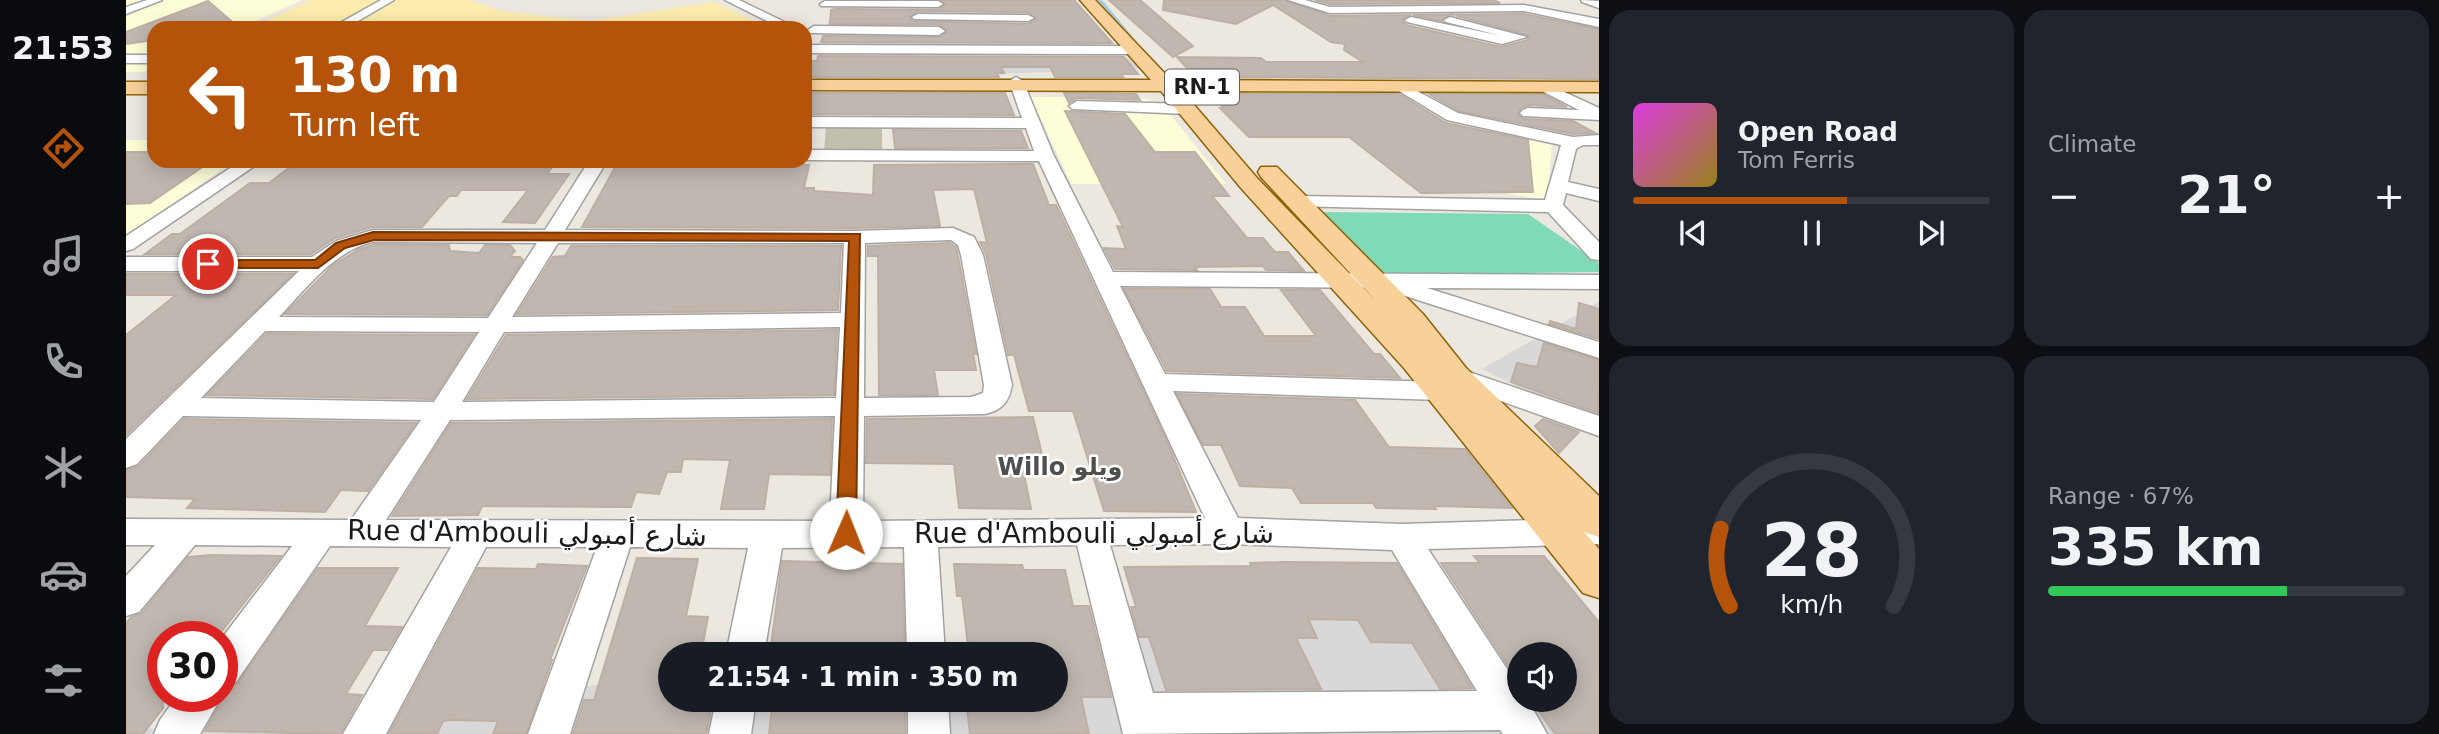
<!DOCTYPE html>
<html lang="en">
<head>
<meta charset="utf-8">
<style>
	body { margin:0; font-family:"DejaVu Sans","Noto Naskh Arabic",sans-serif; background:#20242c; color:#f1f3f6; height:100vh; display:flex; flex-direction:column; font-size:26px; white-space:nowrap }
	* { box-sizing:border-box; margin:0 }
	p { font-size:23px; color:#9ea1a6 }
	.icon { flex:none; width:38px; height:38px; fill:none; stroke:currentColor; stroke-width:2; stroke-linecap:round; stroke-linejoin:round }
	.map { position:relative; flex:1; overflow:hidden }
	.details { display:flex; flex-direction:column; gap:10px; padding:10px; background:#0d0f14; width:840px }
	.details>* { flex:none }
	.hud { position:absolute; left:21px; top:21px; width:665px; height:147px; border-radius:21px; box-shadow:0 4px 18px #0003; background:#b45309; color:#fff; overflow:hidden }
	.controls { position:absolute; left:1381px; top:642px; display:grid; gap:14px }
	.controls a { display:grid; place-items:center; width:70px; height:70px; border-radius:50%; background:#171b24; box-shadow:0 4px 18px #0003; font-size:35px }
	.speed { position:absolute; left:21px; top:621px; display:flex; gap:14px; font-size:35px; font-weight:700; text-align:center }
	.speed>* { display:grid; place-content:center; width:91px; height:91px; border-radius:50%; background:#171b24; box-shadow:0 4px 18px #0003; line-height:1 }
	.speed .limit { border:10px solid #d22; background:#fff; color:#111 }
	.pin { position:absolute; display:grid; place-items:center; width:60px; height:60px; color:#fff; margin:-30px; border:4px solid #fff; border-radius:50%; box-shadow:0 2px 7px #0007 }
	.me { position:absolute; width:77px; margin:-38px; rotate:1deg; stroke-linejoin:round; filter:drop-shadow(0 0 5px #0008) }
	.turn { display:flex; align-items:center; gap:24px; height:147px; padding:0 28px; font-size:32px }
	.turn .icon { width:91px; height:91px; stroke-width:2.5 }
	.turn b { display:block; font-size:49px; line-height:60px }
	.big { font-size:52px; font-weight:600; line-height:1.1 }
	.details .card { flex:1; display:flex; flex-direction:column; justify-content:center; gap:10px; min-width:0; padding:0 24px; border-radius:21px; background:#20242c }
	.details .dial { align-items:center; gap:0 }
	.dial svg { height:182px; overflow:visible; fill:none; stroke:#363941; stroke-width:7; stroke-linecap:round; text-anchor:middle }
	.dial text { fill:#f1f3f6; stroke:none }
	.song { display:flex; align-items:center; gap:21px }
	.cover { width:84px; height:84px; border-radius:10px; background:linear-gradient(135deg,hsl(300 70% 55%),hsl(50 70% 35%)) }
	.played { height:7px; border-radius:4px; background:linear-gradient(90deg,#b45309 60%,#363941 60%) }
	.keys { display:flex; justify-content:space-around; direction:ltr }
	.heat { display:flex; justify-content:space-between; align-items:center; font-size:38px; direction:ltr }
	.charge { height:10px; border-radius:5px; background:linear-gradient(90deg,#34c759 67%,#363941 0) }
	.details .tiles { flex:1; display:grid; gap:10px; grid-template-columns:repeat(2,1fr) }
	.trip { position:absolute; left:532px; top:642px; width:410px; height:70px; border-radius:35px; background:#171b24; box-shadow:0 4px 18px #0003; font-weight:600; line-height:70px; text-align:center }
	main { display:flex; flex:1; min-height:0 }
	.tabs { display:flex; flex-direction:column; width:126px; justify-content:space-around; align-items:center; background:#090b0e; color:#9ea1a6 }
	.tabs .icon { width:49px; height:49px }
	.tabs .on { color:#b45309 }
	.tabs b { font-size:32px; color:#f1f3f6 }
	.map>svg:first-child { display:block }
	.residential { fill:#d9d8d8; fill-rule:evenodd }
	.education { fill:#fdfed8 }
	.construction { fill:#c0c0ac }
	.sand { fill:#fcedae }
	.pitch { fill:#80dab8 }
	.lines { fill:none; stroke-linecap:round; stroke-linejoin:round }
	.stream { stroke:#a2ccd9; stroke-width:3.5 }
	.building { fill:#c0b8b0; stroke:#bdafa3; stroke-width:2; fill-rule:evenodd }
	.minor-casing { stroke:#a2a2a2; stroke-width:3 }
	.major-casing { stroke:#8d6205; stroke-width:3 }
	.minor { fill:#fff; fill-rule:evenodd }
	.major { fill:#f8d099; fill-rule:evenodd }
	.route { fill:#b45309; stroke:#753606; stroke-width:2 }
	.labels { text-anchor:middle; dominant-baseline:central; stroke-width:5; stroke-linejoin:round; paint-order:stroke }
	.shield { fill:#fff; stroke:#5f5f5f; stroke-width:2 }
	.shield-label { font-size:21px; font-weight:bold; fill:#1b1b1b }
	.neighbourhood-label { font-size:24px; font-weight:bold; fill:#4e4e4e; stroke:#fff }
	.near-street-label { font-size:28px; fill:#1b1b1b; stroke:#fff }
</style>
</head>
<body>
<main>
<nav class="tabs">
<b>21:53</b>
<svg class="icon on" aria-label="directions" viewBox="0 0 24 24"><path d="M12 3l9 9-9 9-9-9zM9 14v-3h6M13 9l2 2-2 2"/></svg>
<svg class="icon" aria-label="music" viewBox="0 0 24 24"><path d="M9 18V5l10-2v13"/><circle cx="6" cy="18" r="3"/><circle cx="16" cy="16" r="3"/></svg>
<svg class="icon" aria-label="phone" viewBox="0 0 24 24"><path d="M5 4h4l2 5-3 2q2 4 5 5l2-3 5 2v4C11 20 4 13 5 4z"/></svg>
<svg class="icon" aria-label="climate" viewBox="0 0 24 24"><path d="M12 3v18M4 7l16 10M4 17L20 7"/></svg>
<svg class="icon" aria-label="car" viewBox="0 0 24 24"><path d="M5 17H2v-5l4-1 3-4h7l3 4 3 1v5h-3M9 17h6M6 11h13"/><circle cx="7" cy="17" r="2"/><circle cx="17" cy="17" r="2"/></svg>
<svg class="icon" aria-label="filters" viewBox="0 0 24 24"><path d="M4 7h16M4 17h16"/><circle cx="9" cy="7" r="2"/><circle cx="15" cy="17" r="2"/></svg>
</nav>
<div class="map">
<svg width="1473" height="734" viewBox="0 0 1473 734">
	<rect width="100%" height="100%" fill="#ece8e0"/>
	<path class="residential" d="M707 0H922L943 32 1024 68 689 81Z
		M1473 302V427L1356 369Z
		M1399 595 1473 677V734H0V731L544 678V700H929V654H784ZM1393 654H1438V700H1393Z"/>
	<path class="education" d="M0 0H176L115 28H28V68L19 72H0Z
		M905 97H1010L1035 103 1100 184H945Z
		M28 136V161H108L0 235V140H21Z
		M1387 137 1426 145 1421 200 1358 190Z"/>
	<path class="construction" d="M700 127H756V151H698Z"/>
	<path class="sand" d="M185 0H343L374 11 464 21 587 2 644 28H125Z"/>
	<path class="pitch" d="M1193 212 1402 214 1473 263V272L1258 275Z"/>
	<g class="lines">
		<path class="stream" d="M974 0 1007 40"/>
	</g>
	<path class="building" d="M815 0H948L986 43 695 42 697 36 814 37 821 30 813 24H704L705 10 709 9 812 10 819 5ZM792 11 902 12 910 19 902 24 786 21 783 17Z
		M983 0H1014L1067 46 1047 57Z
		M1038 0H1159L1204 16 1284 15 1276 20 1280 25 1375 47 1402 40 1403 36 1325 14 1316 21 1287 15 1398 14 1473 29V79L1069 77 1051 57 1135 58 1140 62H1237L1218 50 1219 44 1205 42 1147 5 1110 24 1037 10Z
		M1189 0H1367L1374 3 1204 4Z
		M82 1 111 26 28 28V40L0 44V32Z
		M692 56 998 57 1012 74H995L997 77H929L924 67H875L878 73H871L873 77H682L685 61H691Z
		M680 93H879L888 115 679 114Z
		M938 93 1010 94 1014 100 951 98 943 103Z
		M1084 94H1273L1320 123 1402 140 1407 192 1295 193 1223 137H1123L1094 108H1098Z
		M1303 94H1417L1441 107 1402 105 1395 108 1392 115 1397 119 1447 121 1469 133 1447 134 1333 111Z
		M939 111 999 114 1029 152H1069L1103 196H1086L1121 238H1137L1149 252H1162L1178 271 1140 270 1137 266 1069 267 1071 270 989 269 978 248 1000 249 991 226 997 227Z
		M767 130 895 131 902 148H769Z
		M0 152H28V161H85L24 203 0 204Z
		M172 161 354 162 350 166H427L421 174H443L409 223 377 222 402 190H335L331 196H323L296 227H246L209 238 185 254H19L46 234H54L124 183H143Z
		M637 161H677L678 165H683L678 188H688V191L747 195 748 165 907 164 923 205H930L1042 444 1070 512 978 511 947 411H903L888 355H882L860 254 854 242 861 243 848 189 807 190 814 226 729 228 456 227 492 162 636 163Z
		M824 243 830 247 832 256 850 354 847 353 850 370H808L812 395H753L752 256H742V246Z
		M247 245H323L324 251 353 253 359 245H384L389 251 384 257H394L397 260 361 315 159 314 208 264 234 249Z
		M445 246H715L712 310 391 314 427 257 439 256Z
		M0 274H167L0 435V335L50 295H0Z
		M998 289H1084L1095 307H1119L1138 336H1190L1155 290H1194L1248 354H1254L1274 378 1041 371Z
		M1453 303 1473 309V339L1423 324 1424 321 1450 329Z
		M711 330 708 395 341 399 380 335Z
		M140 334 348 335 307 399 81 395Z
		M1418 343 1473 360 1472 413 1385 382 1391 363 1411 367Z
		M1051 394 1229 400 1263 447 1339 449 1386 508 1308 506 1310 509 1250 508 1247 503H1175L1166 488 1114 486 1095 445H1077Z
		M907 417 917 459H895L905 509 833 508 828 464 740 463 741 419Z
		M58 419 290 423 242 491 215 490 199 512 61 508 69 499 0 497V470L13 466Z
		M706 419 704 475 643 474 638 509H595L604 460 557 459 555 472H541L533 494 510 492 505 507 356 506 352 515 266 516 325 423Z
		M1417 419 1453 432 1433 453 1409 426Z
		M86 555 155 556 91 637H37V708L17 734H0V623L5 617 15 614 62 557Z
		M1348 556H1418L1473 622V734H1429L1405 700H1438V654H1393V682L1315 563H1354Z
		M511 558 572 559 560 616 582 617 575 654H544V700H587L580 734H447L458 700H468Z
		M656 561 776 564 779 654H644Z
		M1158 562 1271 563 1346 688 1314 689 1286 643 1245 642 1232 620 1182 619 1191 638H1170L1195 689 1040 690 1023 637H1013L1005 607H1010L998 567 1125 566 1124 563Z
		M412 564 461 566 424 660H426L400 734H367L372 721 325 720 317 721 311 734H263L352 568 410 569Z
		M828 564 896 565 898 570H939L947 606H963L985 697H955L963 734H844L840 700H929V654H843L836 596H831Z
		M192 568H272L239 626 276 627 262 650H247L220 694 236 695 214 734 79 731 98 697 96 689 112 683Z
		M647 700H779V734H643Z"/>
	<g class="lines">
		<defs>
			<path id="minor" d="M21 0H36L0 14V7Z
				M255 0H268L220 28H205Z
				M599 0H613L671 28H655Z
				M1162 0H1179L1204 7 1398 5 1473 19V27L1398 11 1204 13Z
				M1455 0 1473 1V8L1456 2Z
				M699 1H812L817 4 812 7 695 6 694 4Z
				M792 14 902 15 908 18 902 21 788 19 786 17Z
				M1285 17 1376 36 1320 22 1318 20 1324 17 1401 37 1376 44 1281 22 1279 20Z
				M688 26 813 27 819 31 813 35 684 33 682 30Z
				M679 45 1005 46 1011 50 1005 54 679 53Z
				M0 55H28V63H0Z
				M890 77 897 81 928 156 987 272 1473 275V289L1301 288 1473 342V358L1270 293 1267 288 994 286 1039 374 1313 382 1323 385 1327 391 1323 397 1313 400 1047 391 1112 518 1276 524 1473 518V544L1302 549 1393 687V700H1402L1421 734H1377L1374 730 997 734 951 545 812 547 819 654H781L778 547 656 548 638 654H600L622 548 504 547 444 734H402L471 547H360L260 734H217L325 547 204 546 110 682 96 687V638L166 546 69 545 13 612 0 616V576L29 545H0V519L225 520 295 420 57 416 11 464 0 468V439L173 271H0V257H186L210 241 247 230H419L463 161H481L439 230 729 231 827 228 848 237 857 255 886 385C883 402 876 410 859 414L738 416 737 521 1079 518 913 161 679 160V150L908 151 900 128 679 127V117L896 118 883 81ZM825 240 832 245 835 255 858 385 857 393 845 397 738 398 739 243ZM247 242 411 243 362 318 153 317C180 289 207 251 247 242ZM432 243H718L715 313 386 317ZM714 327 710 398 336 402 378 332ZM139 331 353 332 308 402 75 398ZM709 416 704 521 260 520 324 420ZM1102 544 1266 550 1351 691 1027 693 984 545Z
				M1278 84 1332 113 1447 137 1473 135V145H1457L1450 149 1442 182 1473 189V201L1440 193 1437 205 1473 242V260L1465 259 1422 212 1165 206 1162 202 1172 196 1419 200 1435 145 1321 120 1273 91 1271 88 1273 85Z
				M1421 84 1473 108V120L1397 116 1394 113 1397 110 1402 108 1453 110 1416 91 1414 88 1416 85Z
				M951 101 1062 104 1070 109 1062 114 946 109 943 106Z
				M115 161H136L7 249 0 251V236Z
				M1325 366 1473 416V436L1316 380 1312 374 1316 368Z
				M51 696H96L74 734H28L34 720Z
				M590 700H630L625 734H583Z
				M782 700H822L824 734H782Z"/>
			<path id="major" d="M954 0H969L1045 80 1473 82V92L1056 91 1131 178 1251 302 1135 177 1132 172 1135 167H1151L1297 314 1340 368 1473 496V537L1458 532 1473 549V598L1457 593 1278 368 1115 188 1035 91 679 90V80H1025Z
				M0 82H28V94H0Z"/>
		</defs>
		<use href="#minor" class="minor-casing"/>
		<use href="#major" class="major-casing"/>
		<use href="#minor" class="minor"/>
		<use href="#major" class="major"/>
	</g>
	<path class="route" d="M247 232 734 234 730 533 727 539 720 541 712 539 710 533 723 241 248 240 219 248 192 268H82L76 264 82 260H189L210 243Z"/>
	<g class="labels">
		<rect class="shield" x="1039" y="69.5" width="74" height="35" rx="5"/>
		<g class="shield-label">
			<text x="1076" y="87">RN-1</text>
		</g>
		<g class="neighbourhood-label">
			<text x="934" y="467">Willo ويلو</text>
		</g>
		<g class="near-street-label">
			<text transform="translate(401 533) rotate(1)">Rue d'Ambouli شارع أمبولي</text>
			<text x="968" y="533">Rue d'Ambouli شارع أمبولي</text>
		</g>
	</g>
</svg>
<div class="controls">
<a><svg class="icon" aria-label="sound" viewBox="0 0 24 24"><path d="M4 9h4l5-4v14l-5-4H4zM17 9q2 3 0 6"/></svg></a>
</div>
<div class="speed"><div class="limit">30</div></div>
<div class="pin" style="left:82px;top:264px;background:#d93025"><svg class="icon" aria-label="arrive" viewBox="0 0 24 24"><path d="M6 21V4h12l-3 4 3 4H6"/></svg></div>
<svg class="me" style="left:720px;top:533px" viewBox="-20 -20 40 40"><circle r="19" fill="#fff"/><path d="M0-13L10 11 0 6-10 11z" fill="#b45309"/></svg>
<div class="trip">21:54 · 1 min · 350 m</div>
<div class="hud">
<div class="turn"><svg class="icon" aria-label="left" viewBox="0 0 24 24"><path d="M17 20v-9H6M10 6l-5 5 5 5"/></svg><div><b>130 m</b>Turn left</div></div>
</div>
</div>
<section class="details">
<div class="tiles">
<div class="card">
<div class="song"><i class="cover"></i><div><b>Open Road</b><p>Tom Ferris</p></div></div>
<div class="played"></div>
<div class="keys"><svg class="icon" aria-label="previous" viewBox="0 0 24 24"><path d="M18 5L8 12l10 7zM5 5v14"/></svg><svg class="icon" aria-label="pause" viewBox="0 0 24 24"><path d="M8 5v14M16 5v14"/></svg><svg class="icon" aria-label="next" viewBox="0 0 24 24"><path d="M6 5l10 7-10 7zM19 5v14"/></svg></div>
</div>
<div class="card"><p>Climate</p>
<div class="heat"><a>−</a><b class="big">21°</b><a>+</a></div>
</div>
<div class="card dial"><svg viewBox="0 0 100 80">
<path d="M14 69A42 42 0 1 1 86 69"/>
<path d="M14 69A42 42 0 0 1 10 35" stroke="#b45309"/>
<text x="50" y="56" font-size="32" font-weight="700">28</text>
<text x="50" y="72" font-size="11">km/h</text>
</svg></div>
<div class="card"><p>Range · 67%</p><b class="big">335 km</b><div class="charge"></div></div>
</div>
</section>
</main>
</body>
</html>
